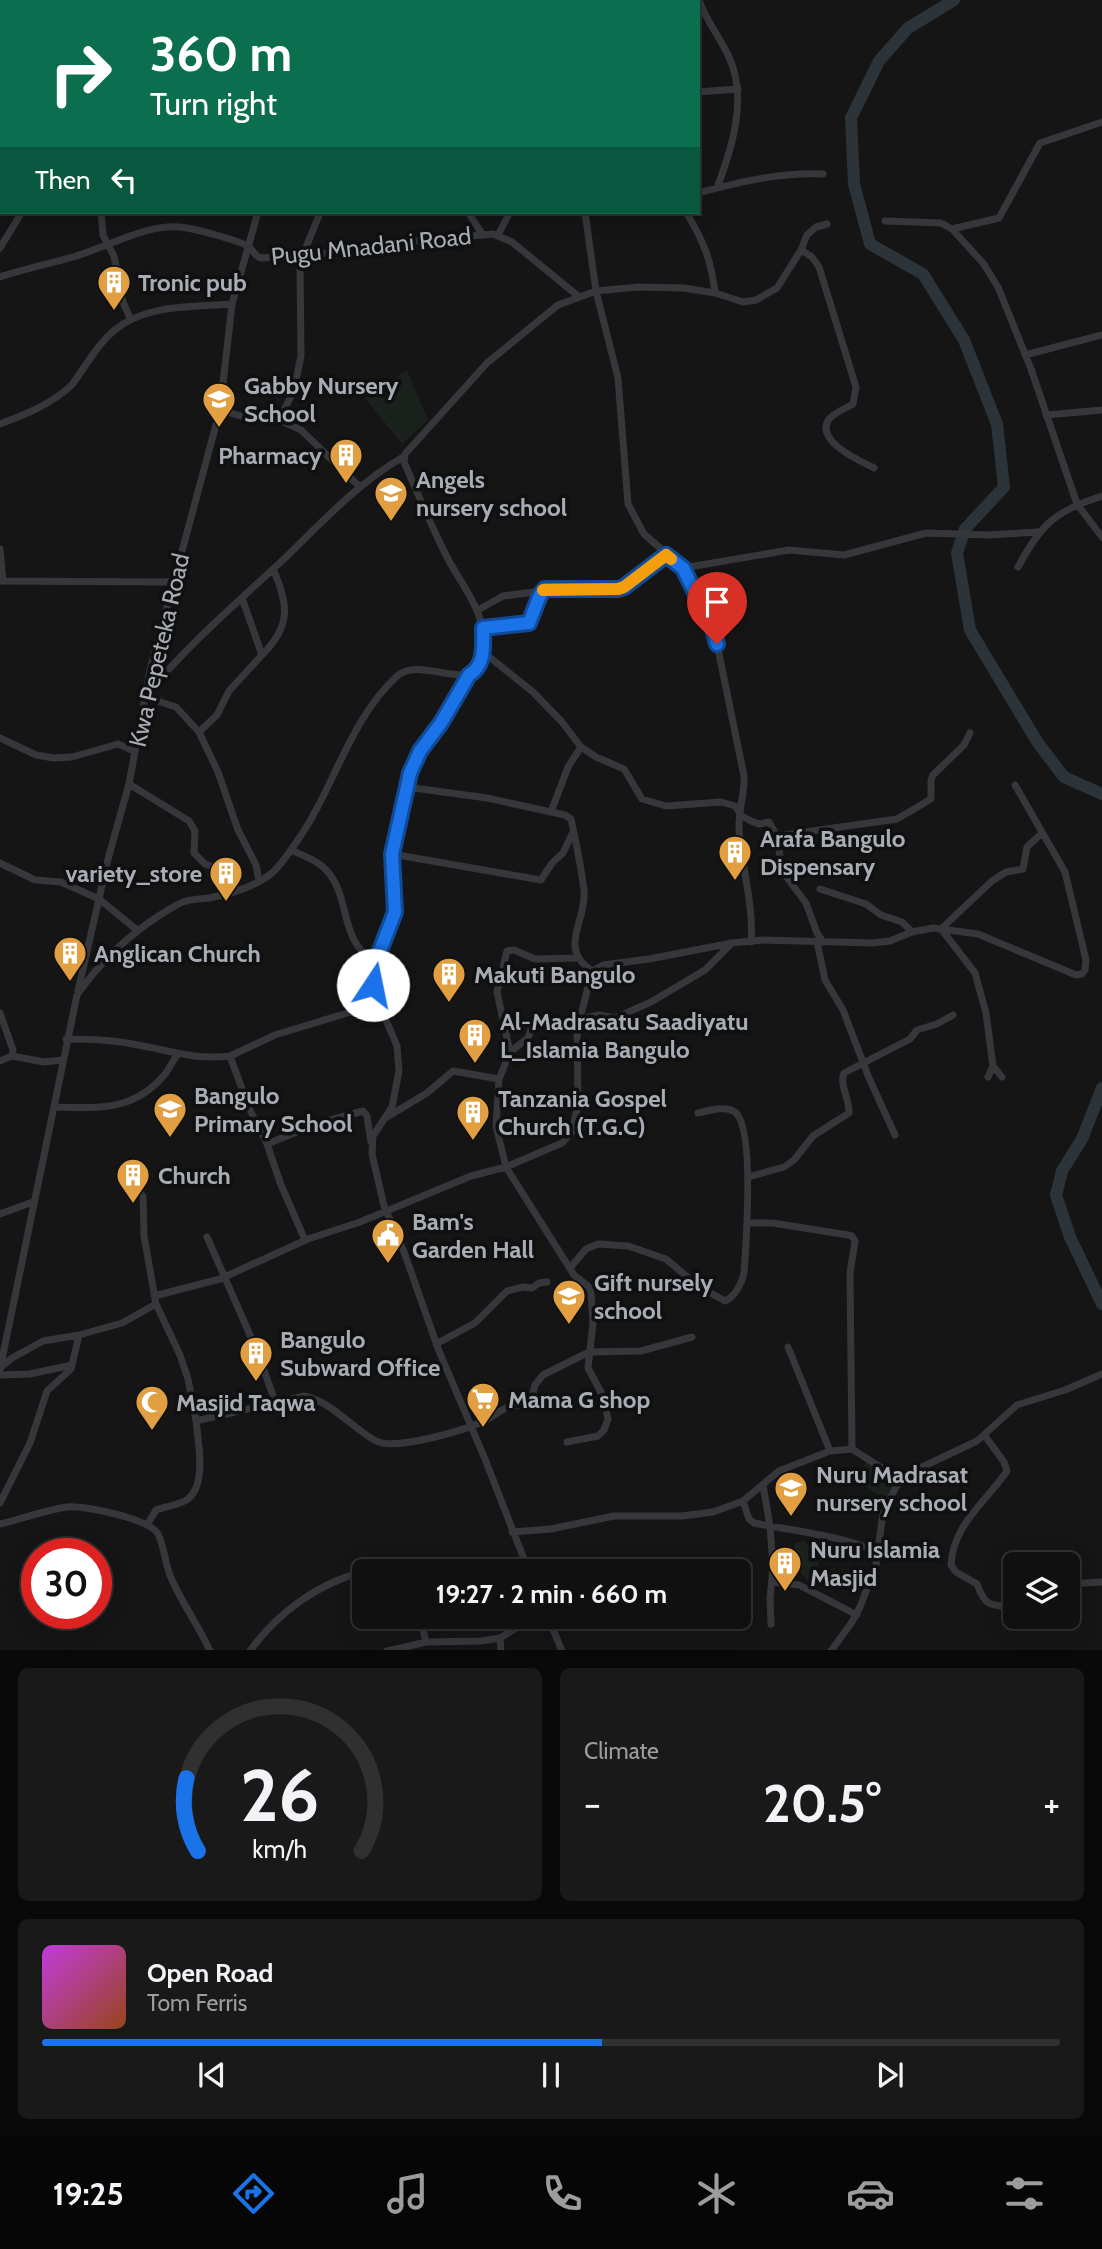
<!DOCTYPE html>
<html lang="en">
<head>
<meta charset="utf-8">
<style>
	body { margin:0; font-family:Cabin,sans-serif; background:#191919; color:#f1f3f6; height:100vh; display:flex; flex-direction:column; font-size:26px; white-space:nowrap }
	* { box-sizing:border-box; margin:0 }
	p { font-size:23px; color:#9c9d9f }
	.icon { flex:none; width:38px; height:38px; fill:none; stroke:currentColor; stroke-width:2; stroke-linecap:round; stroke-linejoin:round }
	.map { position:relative; height:1650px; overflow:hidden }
	.panel { display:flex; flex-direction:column; gap:18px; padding:18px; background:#090909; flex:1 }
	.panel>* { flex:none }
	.top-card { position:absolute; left:0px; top:0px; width:700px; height:214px; box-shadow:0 4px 18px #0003,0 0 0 2px #303030; background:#0b6e4f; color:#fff; overflow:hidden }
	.controls { position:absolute; left:1003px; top:1552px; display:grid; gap:14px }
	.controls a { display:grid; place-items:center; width:77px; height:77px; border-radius:10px; background:#101010; box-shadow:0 4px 18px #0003,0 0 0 2px #303030; font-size:35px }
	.speed { position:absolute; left:21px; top:1538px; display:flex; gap:14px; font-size:35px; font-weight:700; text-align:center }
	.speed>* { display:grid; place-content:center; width:91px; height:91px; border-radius:50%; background:#101010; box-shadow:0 4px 18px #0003,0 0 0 2px #303030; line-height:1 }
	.speed .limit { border:10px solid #d22; background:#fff; color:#111 }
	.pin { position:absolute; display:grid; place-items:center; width:60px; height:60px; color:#fff; margin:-72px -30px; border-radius:50% 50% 50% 0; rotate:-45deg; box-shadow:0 0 7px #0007 }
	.pin .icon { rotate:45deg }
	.me { position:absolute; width:77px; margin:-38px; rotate:11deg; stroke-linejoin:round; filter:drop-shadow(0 0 5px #0008) }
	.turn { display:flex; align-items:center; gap:24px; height:147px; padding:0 35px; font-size:32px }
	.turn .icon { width:91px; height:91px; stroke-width:2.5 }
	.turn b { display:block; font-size:49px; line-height:60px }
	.then { display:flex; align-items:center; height:66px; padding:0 35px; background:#0003; gap:14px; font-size:26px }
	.big { font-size:52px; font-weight:800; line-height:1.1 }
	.panel .widget { flex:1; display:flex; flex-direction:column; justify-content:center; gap:10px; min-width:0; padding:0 24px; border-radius:10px; background:#191919 }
	.panel .dial { align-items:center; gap:0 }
	.dial svg { height:182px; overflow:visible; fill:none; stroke:#303030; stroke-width:7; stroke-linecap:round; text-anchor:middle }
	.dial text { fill:#f1f3f6; stroke:none }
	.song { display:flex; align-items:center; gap:21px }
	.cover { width:84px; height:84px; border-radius:10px; background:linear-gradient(135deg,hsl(290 70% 55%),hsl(20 70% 35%)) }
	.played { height:7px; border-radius:4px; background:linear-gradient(90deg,#1a73e8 55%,#303030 55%) }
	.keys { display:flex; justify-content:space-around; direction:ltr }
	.heat { display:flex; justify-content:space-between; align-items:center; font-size:38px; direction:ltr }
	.panel .tiles { flex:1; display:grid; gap:18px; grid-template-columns:1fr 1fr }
	.widget:last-child { grid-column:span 2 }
	.trip { position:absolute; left:352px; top:1559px; width:399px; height:70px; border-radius:10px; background:#101010; box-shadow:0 4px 18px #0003,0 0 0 2px #303030; font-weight:800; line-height:70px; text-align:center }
	.tab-bar { display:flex; height:112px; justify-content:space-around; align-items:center; background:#060606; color:#9c9d9f }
	.tab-bar .icon { width:49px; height:49px }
	.tab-bar .on { color:#1a73e8 }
	.tab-bar b { font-size:32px; color:#f1f3f6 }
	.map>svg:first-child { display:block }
	.green { fill:#1b211c }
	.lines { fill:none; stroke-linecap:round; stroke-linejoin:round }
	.river { stroke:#2c3439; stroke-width:12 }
	.minor { stroke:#36373b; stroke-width:7 }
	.route-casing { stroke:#114b97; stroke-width:18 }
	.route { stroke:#1a73e8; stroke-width:12 }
	.slow { stroke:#f59e0b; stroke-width:12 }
	.labels { text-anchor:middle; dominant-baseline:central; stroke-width:7; stroke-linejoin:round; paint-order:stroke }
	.street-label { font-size:24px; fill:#a8adb5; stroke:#101011 }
	.poi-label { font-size:24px; font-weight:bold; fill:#a8adb5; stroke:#101011; text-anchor:start }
</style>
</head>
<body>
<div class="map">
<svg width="1102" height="1651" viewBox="0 0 1102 1651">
	<rect width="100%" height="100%" fill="#151516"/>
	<path class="green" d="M407 370 428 420 402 444 365 398Z
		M866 1461 896 1479 886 1500 858 1482Z
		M805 1541 809 1546V1554L819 1563 809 1581C794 1567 791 1565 795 1543Z"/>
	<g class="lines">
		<path class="river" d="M954 0 908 28 879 61 851 118 854 184 870 244 923 274 964 340 997 424 1004 487 965 529 957 553 970 630 1038 743 1064 777 1102 794
			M1102 1088 1082 1139 1062 1171 1056 1195 1070 1237 1102 1304"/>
		<path class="minor" d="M77 0 78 2
			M163 0 164 2
			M220 0 221 2
			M554 0 555 2
			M699 0C706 21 720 37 729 57 748 98 732 148 717 188
			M236 2H237
			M308 2 309 0
			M484 2 486 0
			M0 51 2 54
			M698 92 738 89
			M0 102H2
			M698 193C739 182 781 172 823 174
			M101 212 103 235 114 256 123 302 131 320
			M468 212 482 234
			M585 212 596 291 618 378 628 504 644 534 683 568 713 629 717 644 744 776C745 795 738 809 739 829 741 866 754 903 751 942
			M686 212C703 240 711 259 715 293
			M885 221 941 223 952 229 983 263 998 287 1031 369 1077 504 1102 537
			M952 229 999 218 1040 143 1102 122
			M498 235 510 212
			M0 248 22 212
			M801 250 812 257 819 267 856 387 853 404C846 408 834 413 829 419 814 441 860 461 874 468
			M0 277C24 269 49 264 73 257 109 247 149 221 187 228 198 230 242 241 249 247 255 252 253 255 261 258L340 252 415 241 493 234 512 242 578 296
			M1025 355 1102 335
			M220 410 251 419 279 420 301 430 360 487
			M1046 415 1102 410
			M279 420 294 390 301 356 300 262 320 213
			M0 424C27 414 51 404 72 385 85 367 98 343 116 329 147 304 195 307 232 304
			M0 549 3 581
			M1018 567C1041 524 1055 511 1102 496
			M683 568 789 550 844 555 926 533 989 535 1038 532
			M0 581 172 582
			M478 610 503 596 542 591
			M483 628 529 623 540 595 545 589H618L624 587 666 555
			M483 652 533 692 562 722 581 747 596 757 624 769 642 799 666 806 721 802 735 806 742 816 751 821 759 824 769 822 777 836 782 871 806 903 817 933 823 942
			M262 655C291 626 289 605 273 569
			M469 675 415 762 396 832 392 854 395 912 373 973 375 994 397 1046 399 1071 392 1107 373 1136 372 1154 384 1206 404 1252 439 1351 485 1459 529 1572
			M199 732 217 715 229 691 262 655 242 598
			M0 738 36 755 54 758 72 757 118 744 134 751
			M129 784 189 821 195 831 194 853 205 864 225 871 235 891
			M407 787 487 798 565 815 571 819C576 842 581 867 584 890 587 922 557 947 592 971
			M551 812 568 767 581 747
			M777 836 897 819 931 799V780L933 775 964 745 970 733
			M291 850C304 856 319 861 328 872 351 899 339 943 376 962
			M392 854 541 880 552 863 563 853 572 834
			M0 863 35 880 61 882 99 899 137 930
			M259 881 256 865 238 830 218 772 199 732 176 707 145 697C187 645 237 603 285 558 322 522 358 483 403 457
			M820 889 866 904 881 915 902 922 912 932
			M941 929 992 881 1006 872 1023 869 1027 847 1042 833
			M942 930 975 973 986 1013 993 1066 988 1077
			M817 942 825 980 843 1010 869 1078 895 1135
			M78 991 108 859 129 784 150 670 220 410 232 304 258 212
			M0 1013 13 1050 12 1056 0 1061
			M580 1019 599 1015 615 1018 651 1002 705 970 732 943
			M504 1022 509 1024H533
			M66 1039C90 1039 114 1040 138 1045 172 1051 194 1060 230 1056L249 1108 267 1144 319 1123 363 1111 367 1116 371 1142
			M510 1052 497 992 507 951 514 950 535 959 577 958
			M12 1056 44 1062 63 1060
			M230 1056 275 1035 380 1003
			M993 1066 1002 1077
			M499 1079 496 1126 506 1167 574 1275 589 1287 591 1293 593 1323 588 1368 603 1396 608 1419 604 1430 598 1436 567 1442
			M54 1107C99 1108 134 1112 166 1073 170 1067 173 1060 178 1054
			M387 1117 427 1093 453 1071 499 1079 510 1052 528 1038 533 1024 580 1019 592 971 603 965 649 959 732 943 763 940 873 943 890 941 912 932 933 928 978 934 1076 975 1082 974 1085 970 1086 960 1065 872 1015 785
			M267 1144 281 1185 305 1240
			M748 1177 784 1167 794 1160 813 1136 849 1113C850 1099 839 1086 844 1073L910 1039 917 1030 937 1024 953 1015
			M132 1186 143 1196 144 1236 156 1304 180 1355 188 1379 196 1421 304 1396C331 1401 352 1428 376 1441 395 1451 466 1430 486 1420 492 1417 498 1412 504 1409 512 1405 522 1405 530 1403L535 1385 543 1375 589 1352 641 1351 692 1337
			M0 1214 33 1202
			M747 1223H773L848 1235 852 1236 855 1241 850 1273 852 1449
			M207 1237 257 1351 275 1401
			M570 1268 586 1249 598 1244 628 1246 666 1259 698 1286 725 1301C735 1297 742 1283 744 1273 746 1245 755 1128 735 1112 726 1105 708 1111 698 1113
			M154 1296 220 1279 308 1239 360 1222 471 1176 506 1167 562 1143 572 1132 578 1104 577 1020
			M436 1344 475 1323 507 1291 523 1287 532 1288 539 1283 547 1282
			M788 1347 830 1451
			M1 1367 12 1358 43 1341 79 1335 122 1323 156 1304
			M0 1369 77 995C100 962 126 937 160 915 167 911 175 905 183 902 190 899 201 899 209 898 230 894 255 887 272 873 282 864 288 854 295 844 333 792 348 722 396 677 422 652 478 702 483 650 487 613 464 589 448 559 432 528 418 494 404 462L405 454 487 363 558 305 596 291 638 287 684 288 715 293 743 302 756 300 777 288 801 250 807 235 816 227 827 224
			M0 1375 30 1374 72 1365
			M985 1436 1004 1462 1007 1471C986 1502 953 1524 951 1565L956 1572 977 1584C985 1607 991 1606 1015 1606
			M763 1485 770 1526 773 1567 770 1598 771 1624
			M743 1501 749 1519 754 1523C794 1531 840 1535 878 1552
			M0 1503 30 1443 47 1391 71 1369 79 1335
			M0 1524C22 1519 45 1510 67 1507 84 1505 150 1519 158 1534 165 1548 165 1566 172 1580 183 1605 199 1626 210 1651
			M147 1525 156 1510C166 1506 180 1505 188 1499 207 1484 198 1441 196 1421
			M512 1532 551 1529 614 1516H682L713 1512 743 1501 779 1471 830 1451 852 1449 891 1474 901 1477
			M365 1572 393 1564 399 1572
			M773 1582 799 1585 857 1615
			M1068 1584 1102 1582
			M420 1617 426 1642
			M548 1617 562 1651
			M500 1638 501 1651
			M250 1651C276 1614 319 1582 364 1572
			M387 1651 401 1648
			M400 1651 401 1648 426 1642 481 1641 500 1638 534 1617
			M831 1651 852 1622 860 1607 876 1565 883 1513 901 1477 977 1441 1017 1405 1065 1390 1102 1374"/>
	</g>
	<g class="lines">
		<defs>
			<path id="route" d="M373 985V973L376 961 395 912 392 854 410 773 420 751 441 723 469 675C486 665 483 645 483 628L529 623 540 595 545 589H618L624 587 666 555 683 568 713 629 717 644"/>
		</defs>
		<use href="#route" class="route-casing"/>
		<use href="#route" class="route"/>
		<path class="slow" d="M543 590 618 589 624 587 666 555 671 559"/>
	</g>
	<defs>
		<symbol id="building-pin" viewBox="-11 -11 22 30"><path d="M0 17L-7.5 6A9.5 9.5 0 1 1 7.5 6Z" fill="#e19f42" stroke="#101011"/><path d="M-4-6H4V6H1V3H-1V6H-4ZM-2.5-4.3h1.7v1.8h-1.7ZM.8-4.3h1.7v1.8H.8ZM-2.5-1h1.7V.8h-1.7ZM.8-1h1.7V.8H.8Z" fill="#fff"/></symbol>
		<symbol id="school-pin" viewBox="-11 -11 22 30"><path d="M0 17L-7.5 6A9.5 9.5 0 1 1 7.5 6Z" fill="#e19f42" stroke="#101011"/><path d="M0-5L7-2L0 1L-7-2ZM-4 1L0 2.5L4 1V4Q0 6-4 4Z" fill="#fff"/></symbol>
		<symbol id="civic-pin" viewBox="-11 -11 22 30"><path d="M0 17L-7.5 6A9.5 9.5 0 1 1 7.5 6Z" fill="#e19f42" stroke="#101011"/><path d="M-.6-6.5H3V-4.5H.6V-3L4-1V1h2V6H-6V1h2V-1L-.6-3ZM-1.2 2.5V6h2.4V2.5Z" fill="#fff"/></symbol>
		<symbol id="supermarket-pin" viewBox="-11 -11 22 30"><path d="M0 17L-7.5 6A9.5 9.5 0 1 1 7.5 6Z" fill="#e19f42" stroke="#101011"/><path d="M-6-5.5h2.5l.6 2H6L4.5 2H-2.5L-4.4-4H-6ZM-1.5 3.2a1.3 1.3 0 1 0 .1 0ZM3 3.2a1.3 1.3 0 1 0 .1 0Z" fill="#fff"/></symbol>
		<symbol id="mosque-pin" viewBox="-11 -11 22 30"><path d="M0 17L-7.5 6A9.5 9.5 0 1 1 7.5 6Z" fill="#e19f42" stroke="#101011"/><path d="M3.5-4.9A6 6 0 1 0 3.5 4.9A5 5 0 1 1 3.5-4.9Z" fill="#fff"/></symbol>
	</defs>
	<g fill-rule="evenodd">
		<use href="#building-pin" x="95" y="263" width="38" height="52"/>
		<use href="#school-pin" x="200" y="380" width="38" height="52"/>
		<use href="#building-pin" x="327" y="436" width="38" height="52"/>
		<use href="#school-pin" x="372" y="474" width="38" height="52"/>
		<use href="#building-pin" x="716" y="833" width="38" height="52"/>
		<use href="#building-pin" x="207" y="854" width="38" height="52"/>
		<use href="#building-pin" x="51" y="934" width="38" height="52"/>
		<use href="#building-pin" x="430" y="955" width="38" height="52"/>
		<use href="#building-pin" x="456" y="1016" width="38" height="52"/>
		<use href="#school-pin" x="151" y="1090" width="38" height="52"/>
		<use href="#building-pin" x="454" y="1093" width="38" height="52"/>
		<use href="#building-pin" x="114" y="1156" width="38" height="52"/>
		<use href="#civic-pin" x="369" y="1216" width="38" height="52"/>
		<use href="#school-pin" x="550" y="1277" width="38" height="52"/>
		<use href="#building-pin" x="237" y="1334" width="38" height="52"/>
		<use href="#supermarket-pin" x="464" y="1380" width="38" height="52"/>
		<use href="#mosque-pin" x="133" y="1383" width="38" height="52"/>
		<use href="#school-pin" x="772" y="1469" width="38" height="52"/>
		<use href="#building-pin" x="766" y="1544" width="38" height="52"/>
	</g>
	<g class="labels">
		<g class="street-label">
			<text transform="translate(371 246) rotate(-6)">Pugu Mnadani Road</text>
			<text transform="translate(159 650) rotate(-77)">Kwa Pepeteka Road</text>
		</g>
		<g class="poi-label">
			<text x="138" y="282">Tronic pub</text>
			<text x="244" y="385">Gabby Nursery<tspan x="244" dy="28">School</tspan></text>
			<text x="322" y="455" text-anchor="end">Pharmacy</text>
			<text x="416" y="479">Angels<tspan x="416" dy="28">nursery school</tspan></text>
			<text x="760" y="838">Arafa Bangulo<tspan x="760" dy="28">Dispensary</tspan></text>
			<text x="202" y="873" text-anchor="end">variety_store</text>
			<text x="94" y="953">Anglican Church</text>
			<text x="474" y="974">Makuti Bangulo</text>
			<text x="500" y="1021">Al-Madrasatu Saadiyatu<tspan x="500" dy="28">L_Islamia Bangulo</tspan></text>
			<text x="194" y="1095">Bangulo<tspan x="194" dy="28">Primary School</tspan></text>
			<text x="498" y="1098">Tanzania Gospel<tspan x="498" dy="28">Church (T.G.C)</tspan></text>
			<text x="158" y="1175">Church</text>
			<text x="412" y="1221">Bam's<tspan x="412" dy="28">Garden Hall</tspan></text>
			<text x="594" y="1282">Gift nursely<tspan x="594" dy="28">school</tspan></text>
			<text x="280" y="1339">Bangulo<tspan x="280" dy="28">Subward Office</tspan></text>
			<text x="508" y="1399">Mama G shop</text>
			<text x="176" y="1402">Masjid Taqwa</text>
			<text x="816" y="1474">Nuru Madrasat<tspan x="816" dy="28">nursery school</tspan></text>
			<text x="810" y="1549">Nuru Islamia<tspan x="810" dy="28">Masjid</tspan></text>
		</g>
	</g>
</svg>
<div class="controls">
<a><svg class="icon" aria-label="layers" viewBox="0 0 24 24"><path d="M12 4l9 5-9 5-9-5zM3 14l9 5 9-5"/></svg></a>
</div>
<div class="speed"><div class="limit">30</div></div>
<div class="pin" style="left:717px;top:644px;background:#d93025"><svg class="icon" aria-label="arrive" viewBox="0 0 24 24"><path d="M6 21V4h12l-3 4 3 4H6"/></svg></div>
<svg class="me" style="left:373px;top:985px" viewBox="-20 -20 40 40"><circle r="19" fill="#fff"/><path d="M0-13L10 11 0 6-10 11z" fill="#1a73e8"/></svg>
<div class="trip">19:27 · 2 min · 660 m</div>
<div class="top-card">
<div class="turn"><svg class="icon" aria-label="right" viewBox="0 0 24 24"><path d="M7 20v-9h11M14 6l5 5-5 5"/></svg><div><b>360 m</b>Turn right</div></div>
<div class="then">Then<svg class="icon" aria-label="left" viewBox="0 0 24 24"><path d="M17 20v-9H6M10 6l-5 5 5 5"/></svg></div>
</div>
</div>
<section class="panel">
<div class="tiles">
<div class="widget dial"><svg viewBox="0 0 100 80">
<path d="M14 69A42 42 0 1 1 86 69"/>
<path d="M14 69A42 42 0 0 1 9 37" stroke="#1a73e8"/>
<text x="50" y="56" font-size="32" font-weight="700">26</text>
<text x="50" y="72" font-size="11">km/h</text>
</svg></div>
<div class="widget"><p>Climate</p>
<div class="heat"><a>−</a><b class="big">20.5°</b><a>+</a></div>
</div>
<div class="widget">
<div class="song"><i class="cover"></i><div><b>Open Road</b><p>Tom Ferris</p></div></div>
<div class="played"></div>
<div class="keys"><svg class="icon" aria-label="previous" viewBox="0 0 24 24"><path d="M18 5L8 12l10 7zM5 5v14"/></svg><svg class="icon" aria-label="pause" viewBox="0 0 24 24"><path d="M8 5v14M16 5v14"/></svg><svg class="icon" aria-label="next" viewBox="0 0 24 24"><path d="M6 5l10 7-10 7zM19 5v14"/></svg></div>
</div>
</div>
</section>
<nav class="tab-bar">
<b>19:25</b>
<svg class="icon on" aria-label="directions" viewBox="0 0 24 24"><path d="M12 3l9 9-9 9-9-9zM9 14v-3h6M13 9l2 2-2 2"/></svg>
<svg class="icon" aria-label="music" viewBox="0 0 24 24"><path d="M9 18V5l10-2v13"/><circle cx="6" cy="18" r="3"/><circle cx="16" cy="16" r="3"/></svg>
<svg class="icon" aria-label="phone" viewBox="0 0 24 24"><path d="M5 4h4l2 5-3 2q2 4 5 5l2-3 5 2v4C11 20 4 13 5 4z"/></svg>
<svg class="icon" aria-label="climate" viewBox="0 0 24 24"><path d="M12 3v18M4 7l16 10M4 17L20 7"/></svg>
<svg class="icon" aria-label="car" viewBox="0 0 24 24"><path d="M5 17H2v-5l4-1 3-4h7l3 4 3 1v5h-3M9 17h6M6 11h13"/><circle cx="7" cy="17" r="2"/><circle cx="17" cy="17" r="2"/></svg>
<svg class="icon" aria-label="filters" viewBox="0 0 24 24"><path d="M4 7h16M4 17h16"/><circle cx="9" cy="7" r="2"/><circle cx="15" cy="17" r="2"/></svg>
</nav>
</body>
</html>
